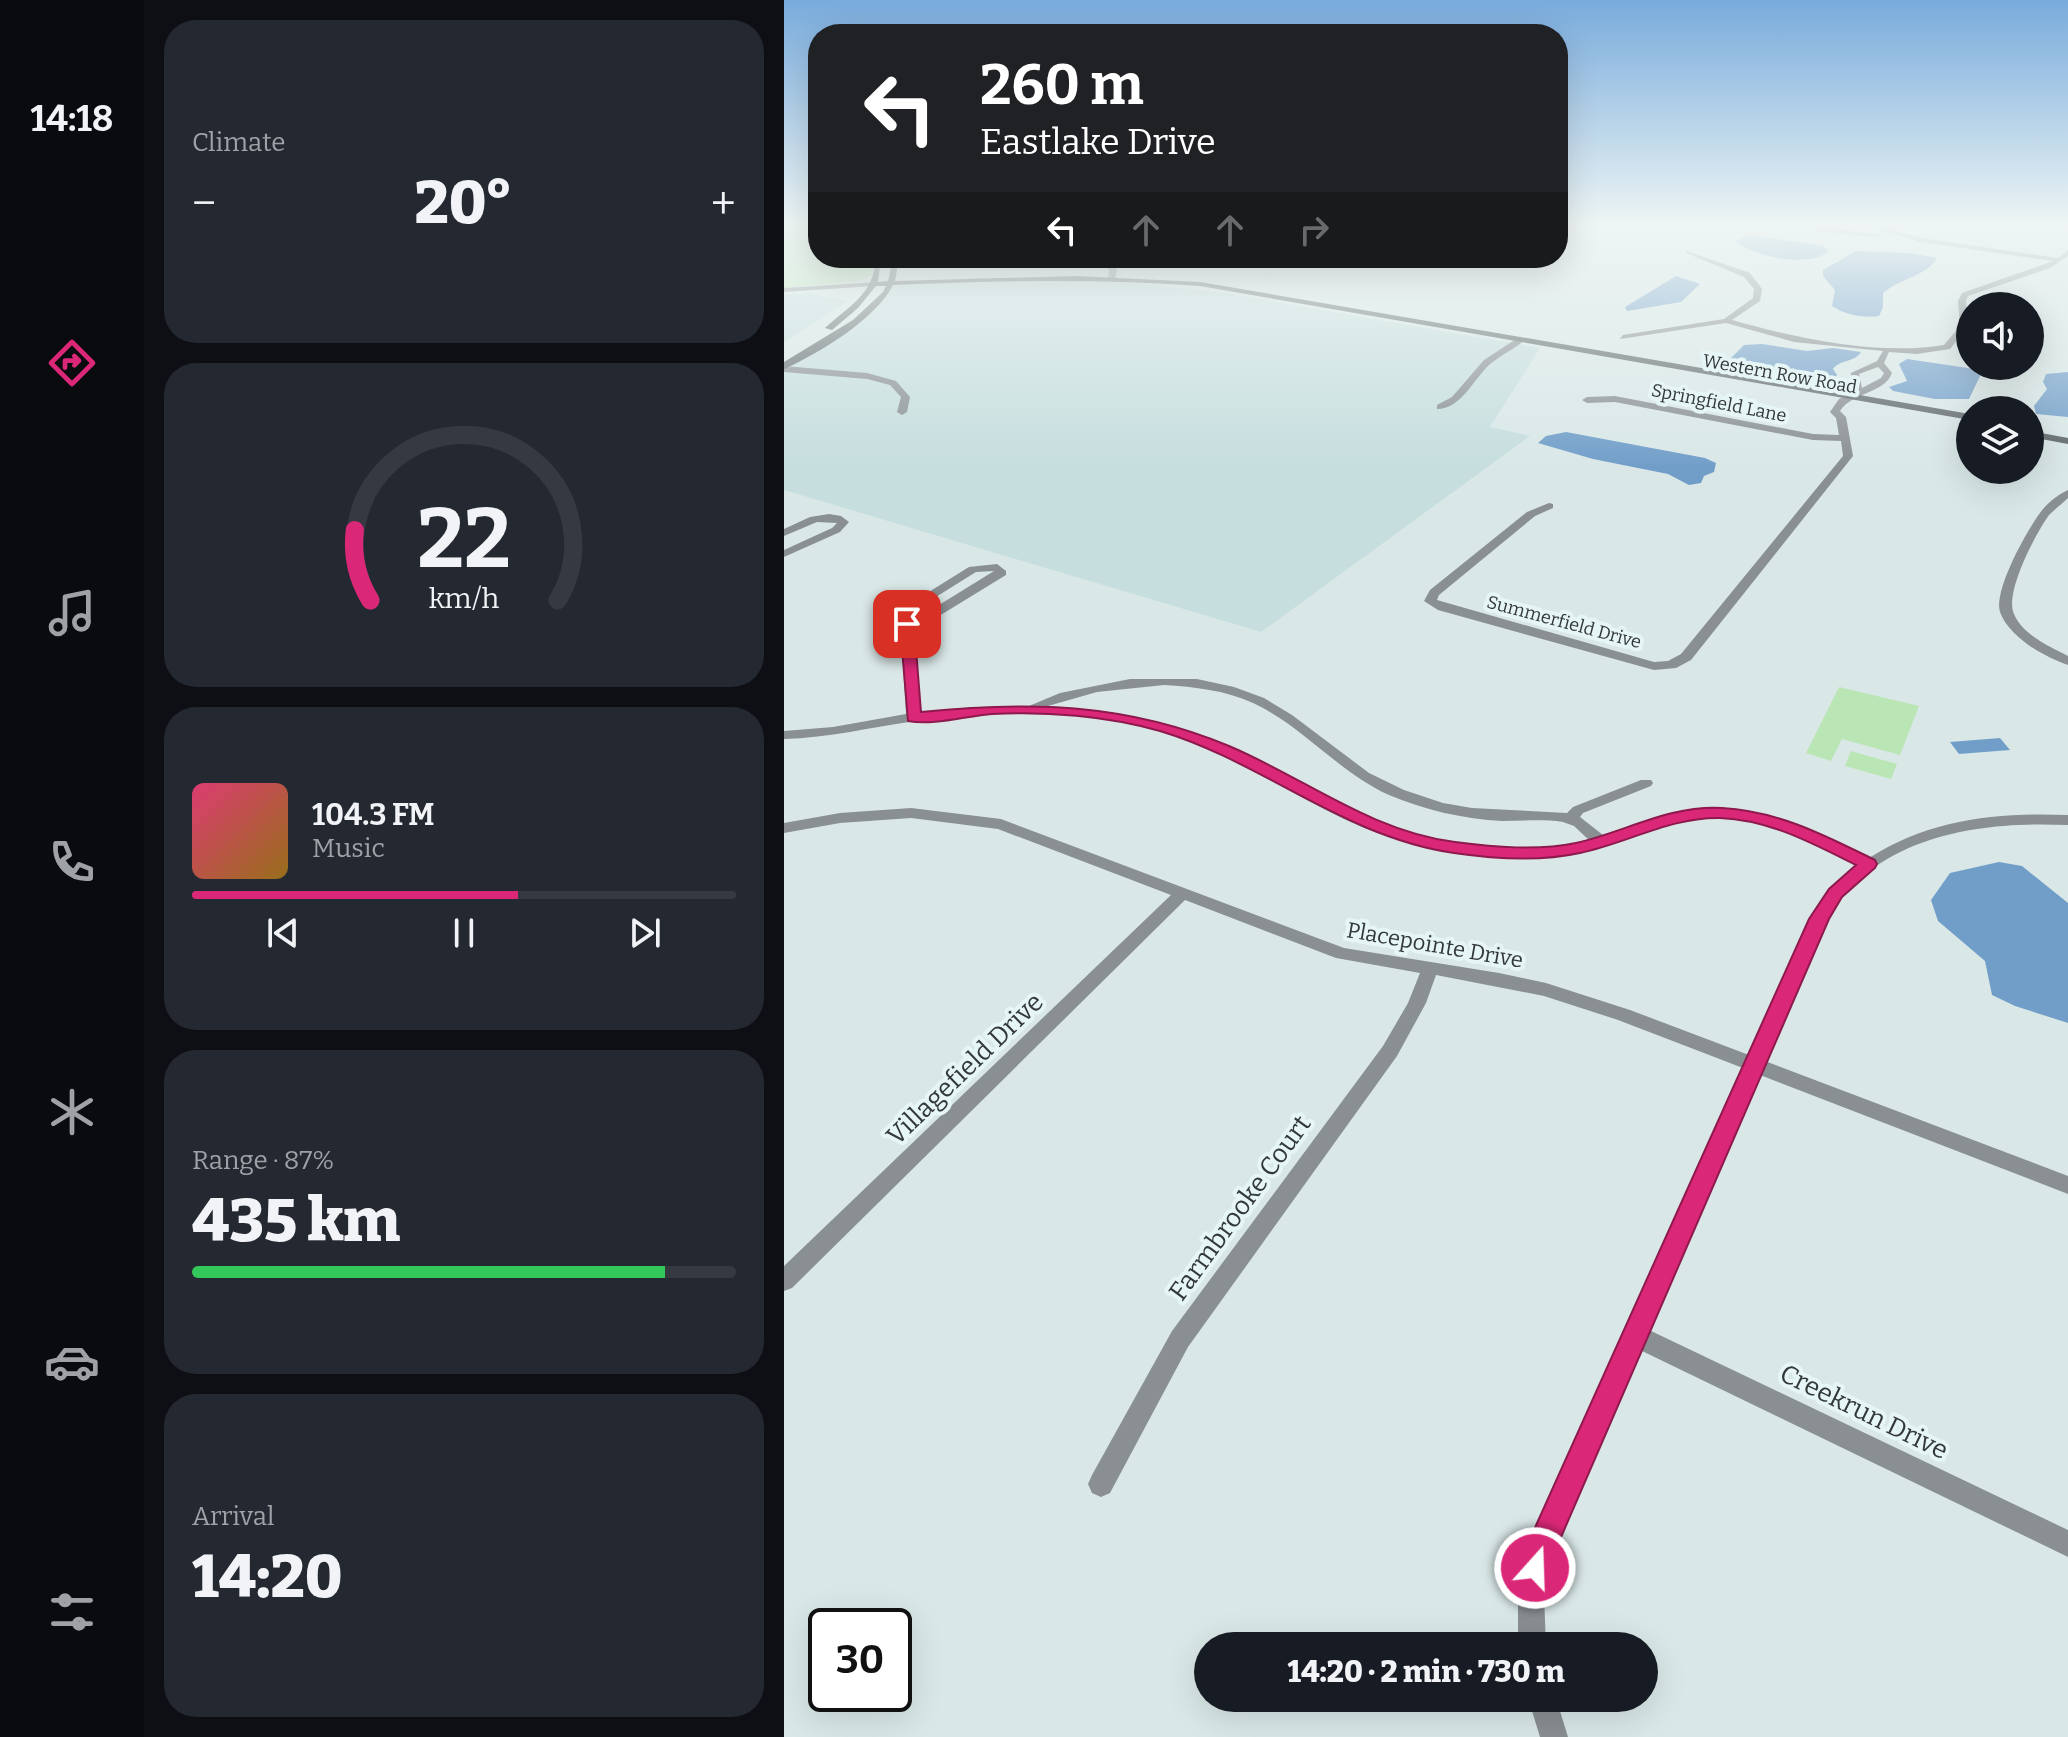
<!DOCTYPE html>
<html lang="en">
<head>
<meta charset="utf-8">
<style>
	body { margin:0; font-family:Bitter,serif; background:#242831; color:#f1f3f6; height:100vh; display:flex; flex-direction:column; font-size:30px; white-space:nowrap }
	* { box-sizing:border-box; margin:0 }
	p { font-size:26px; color:#9ea1a6 }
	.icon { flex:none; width:44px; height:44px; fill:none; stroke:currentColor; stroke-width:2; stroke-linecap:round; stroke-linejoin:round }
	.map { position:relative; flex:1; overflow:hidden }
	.panel { display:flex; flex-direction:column; gap:20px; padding:20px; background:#0d0f14; width:640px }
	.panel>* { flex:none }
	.hud { position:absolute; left:24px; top:24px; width:760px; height:244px; border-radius:32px; box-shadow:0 8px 32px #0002; background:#202124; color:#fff; overflow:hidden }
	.controls { position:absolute; left:1172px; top:292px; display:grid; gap:16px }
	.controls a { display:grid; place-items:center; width:88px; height:88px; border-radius:50%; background:#171b24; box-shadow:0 8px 32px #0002; font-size:40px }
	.speed { position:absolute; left:24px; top:1608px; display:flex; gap:16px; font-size:40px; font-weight:700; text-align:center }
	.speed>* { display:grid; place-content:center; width:104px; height:104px; border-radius:50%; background:#171b24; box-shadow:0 8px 32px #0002; line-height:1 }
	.speed .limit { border:4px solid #111; border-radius:12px; background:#fff; color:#111 }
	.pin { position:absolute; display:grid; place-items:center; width:68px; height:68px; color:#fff; margin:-34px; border-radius:16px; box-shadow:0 4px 12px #0006 }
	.me { position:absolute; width:88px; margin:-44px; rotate:20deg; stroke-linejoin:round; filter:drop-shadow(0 0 6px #0008) }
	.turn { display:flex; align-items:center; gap:28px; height:168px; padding:0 40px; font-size:36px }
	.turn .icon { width:104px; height:104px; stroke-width:2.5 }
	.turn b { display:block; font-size:56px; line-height:68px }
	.lanes { display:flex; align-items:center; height:76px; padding:0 40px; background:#0003; justify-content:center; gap:40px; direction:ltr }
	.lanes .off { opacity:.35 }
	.big { font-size:60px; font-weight:800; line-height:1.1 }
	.panel .card { flex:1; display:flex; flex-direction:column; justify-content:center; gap:12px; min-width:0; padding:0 28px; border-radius:32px; background:#242831 }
	.panel .dial { align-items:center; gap:0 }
	.dial svg { height:208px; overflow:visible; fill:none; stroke:#363941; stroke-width:7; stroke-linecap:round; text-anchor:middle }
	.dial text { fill:#f1f3f6; stroke:none }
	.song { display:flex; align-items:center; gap:24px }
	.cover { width:96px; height:96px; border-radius:12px; background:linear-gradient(135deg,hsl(340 70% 55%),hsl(40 70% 35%)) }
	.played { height:8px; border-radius:4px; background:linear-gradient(90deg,#db2777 60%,#363941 60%) }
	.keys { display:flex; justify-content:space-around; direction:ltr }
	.heat { display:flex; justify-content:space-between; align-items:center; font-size:44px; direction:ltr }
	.charge { height:12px; border-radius:6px; background:linear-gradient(90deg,#34c759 87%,#363941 0) }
	.trip { position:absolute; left:410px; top:1632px; width:464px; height:80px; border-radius:40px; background:#171b24; box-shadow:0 8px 32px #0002; font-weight:800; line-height:80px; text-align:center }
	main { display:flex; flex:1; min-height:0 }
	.tab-bar { display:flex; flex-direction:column; width:144px; justify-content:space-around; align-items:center; background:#090b0e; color:#9ea1a6 }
	.tab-bar .icon { width:56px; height:56px }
	.tab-bar .current { color:#db2777 }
	.tab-bar b { font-size:36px; color:#f1f3f6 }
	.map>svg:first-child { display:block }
	.built { fill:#c6dede }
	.green { fill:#bae5b5 }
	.water { fill:#719ec9 }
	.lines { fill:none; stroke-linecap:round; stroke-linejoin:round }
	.street { fill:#8a8f92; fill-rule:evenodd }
	.secondary { fill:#60676a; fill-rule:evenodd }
	.route { fill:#db2777; stroke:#8e194d; stroke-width:2 }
	.labels { text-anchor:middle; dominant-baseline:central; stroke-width:8; stroke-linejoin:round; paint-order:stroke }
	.far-street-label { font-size:18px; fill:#333838; stroke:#e6f5f5 }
	.street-label { font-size:22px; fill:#333838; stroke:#e6f5f5 }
	.near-street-label { font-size:26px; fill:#333838; stroke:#e6f5f5 }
</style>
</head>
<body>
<main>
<nav class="tab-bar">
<b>14:18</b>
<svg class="icon current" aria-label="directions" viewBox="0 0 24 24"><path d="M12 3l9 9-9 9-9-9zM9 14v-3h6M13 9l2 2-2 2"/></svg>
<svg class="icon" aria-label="music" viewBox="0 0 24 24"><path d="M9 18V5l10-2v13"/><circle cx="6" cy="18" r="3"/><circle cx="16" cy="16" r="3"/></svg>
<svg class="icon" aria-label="phone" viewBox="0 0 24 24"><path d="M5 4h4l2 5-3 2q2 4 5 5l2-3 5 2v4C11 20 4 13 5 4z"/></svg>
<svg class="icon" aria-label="climate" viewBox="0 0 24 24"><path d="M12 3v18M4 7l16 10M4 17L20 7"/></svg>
<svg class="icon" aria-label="car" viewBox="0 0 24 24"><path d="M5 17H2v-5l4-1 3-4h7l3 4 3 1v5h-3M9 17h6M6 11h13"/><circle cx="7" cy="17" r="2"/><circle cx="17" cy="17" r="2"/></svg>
<svg class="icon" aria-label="filters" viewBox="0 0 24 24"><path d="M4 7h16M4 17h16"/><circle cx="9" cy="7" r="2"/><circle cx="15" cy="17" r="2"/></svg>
</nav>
<section class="panel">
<div class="card"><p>Climate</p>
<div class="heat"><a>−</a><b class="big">20°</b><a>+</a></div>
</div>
<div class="card dial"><svg viewBox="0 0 100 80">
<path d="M14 69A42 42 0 1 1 86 69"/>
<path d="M14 69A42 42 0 0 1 8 42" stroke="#db2777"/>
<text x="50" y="56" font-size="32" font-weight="700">22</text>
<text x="50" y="72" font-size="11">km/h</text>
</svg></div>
<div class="card">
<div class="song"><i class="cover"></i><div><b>104.3 FM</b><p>Music</p></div></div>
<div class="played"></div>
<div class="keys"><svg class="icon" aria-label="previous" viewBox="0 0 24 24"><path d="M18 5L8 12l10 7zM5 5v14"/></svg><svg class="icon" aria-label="pause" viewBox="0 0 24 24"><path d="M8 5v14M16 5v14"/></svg><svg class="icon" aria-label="next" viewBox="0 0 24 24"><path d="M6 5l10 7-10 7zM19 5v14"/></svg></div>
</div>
<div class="card"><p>Range · 87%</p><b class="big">435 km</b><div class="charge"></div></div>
<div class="card"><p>Arrival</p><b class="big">14:20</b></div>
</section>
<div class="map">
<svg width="1284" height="1737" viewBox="0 0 1284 1737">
	<rect width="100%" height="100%" fill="#d9e8e7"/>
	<path class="built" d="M259 278 341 282 440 293 756 348 706 427 746 436 477 632 0 490V366L74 320 109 283Z
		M23 293 65 301 0 342V295Z"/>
	<path class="green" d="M0 224H34V258H88L89 274 75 281 0 288Z
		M1055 687 1135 706 1116 755 1058 739 1047 761 1022 753Z
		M1067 751 1113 764 1107 779 1061 766Z"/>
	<path class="water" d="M965 235 1040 246 1044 252C1023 268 971 257 951 241Z
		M1072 251 1126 253 1153 258C1145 275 1115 279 1099 293V307L1095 316C1079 318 1061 315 1048 306L1051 290 1039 276V270Z
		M892 276 916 284 897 302 843 311 841 307Z
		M978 344 1023 351 1049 348 1077 352C1070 363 1056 359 1049 369L1053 375 1050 379 969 367 946 359 960 345Z
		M1123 359 1197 370V374L1185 399H1151L1109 391 1105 387 1123 381 1115 364Z
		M1284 372V417L1252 414 1250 406 1263 389 1259 382 1262 374Z
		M782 432 921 458 932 463 930 472 920 476 917 483 905 485 884 474 809 459 754 443 762 436Z
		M1216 738 1226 750 1175 754 1166 742Z
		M1215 862 1238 866 1284 903V1023L1231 1006 1208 995 1201 961 1154 921 1147 900 1166 873Z"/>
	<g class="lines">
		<path class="street" d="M1011 224 1098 235 1095 237 1047 233Z
			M1078 224H1088L1137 238 1274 258 1284 250V256L1266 268 1184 296 1182 301 1184 326 1166 349 1133 354 1105 352 1100 363 1108 373C1100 394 1068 392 1056 411L1062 417 1069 456 907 660 892 668 870 670 654 610 640 601 646 590 743 512 765 503 769 504V508L751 516 655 595 653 600 870 662 884 661 897 654 1059 456 1057 441 1029 440 831 402 803 403 798 400 803 397 831 396 1029 434 1055 435 1052 418 1046 412 1055 399 1071 391 1067 384V373L1093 361 1099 351 1010 342 942 323 836 339 839 335 940 319 969 298 970 289 960 277 902 253V251L966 273 978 289 976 301 948 320C1011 338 1096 356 1160 345L1176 326 1174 301 1178 293 1269 261 1136 242ZM1094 367 1100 373 1097 378 1078 388 1075 374Z
			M279 258 327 265 333 269 331 279 324 281 325 270 323 268Z
			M92 282 89 286 0 292V288Z
			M735 337 742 339C731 349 716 355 705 365 689 380 677 409 653 409V405L668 397 700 360Z
			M0 366 83 373 112 381 126 397 123 412 118 415 113 412 117 397 106 385 83 379 0 372Z
			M1284 490V498C1278 504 1271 509 1265 515 1252 533 1220 593 1230 614 1239 635 1265 646 1284 656V665C1260 657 1225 637 1216 612 1209 590 1245 526 1259 509 1266 501 1275 494 1284 490Z
			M45 514 57 516 65 522 56 532 0 557V550L48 528 53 523 33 522 0 536V529L26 517Z
			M213 564 222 571V575L142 624 129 627 136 712 193 707 245 706 276 693 346 679H413L450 687 480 698 508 715 585 773 620 790 659 803 688 808 783 813 789 807 857 780H867L869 783 867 786 799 813 796 817 819 835C848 826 877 815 908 811 972 801 1030 830 1085 858 1146 819 1213 812 1284 815V825C1195 821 1091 835 1042 921 1035 935 1029 952 1023 966 1009 998 995 1030 981 1061L1284 1176V1194L976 1075 865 1330 1284 1530V1557L856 1350 772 1544 760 1595 762 1646H734V1595L746 1543 959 1068 834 1020 760 996 652 975 642 1003 613 1056 404 1347 326 1493 317 1497 308 1493 304 1484 308 1475 388 1331 599 1046 624 1003 636 973 552 958 401 900 8 1288 0 1291V1266L387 895 214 829 127 818 56 823 0 833V823L56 813 127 808 217 819 560 948 715 973 762 983 846 1010 965 1055 1027 919 1051 886 1074 865C1035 845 995 823 950 819 896 814 849 839 798 852 765 860 730 860 696 856 650 851 604 840 562 820 499 790 440 748 372 730 294 709 211 710 132 721 87 727 45 738 0 739V731L49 727 122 714 116 620 119 608 185 567ZM210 571 134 618 128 619 131 610 192 572ZM380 685C411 687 440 690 469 703 519 726 554 772 605 795 640 810 680 819 718 821 738 821 758 819 779 822L790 826 805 840C775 849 745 849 714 847 672 845 629 837 589 821 534 798 485 764 431 741 378 719 321 709 264 706L313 692Z
			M744 1698H772L784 1737H756Z"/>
		<path class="secondary" d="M91 258H97L94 282 104 281 109 258H115L111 281 293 276 416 282 1186 414V420L416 286C314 278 212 281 109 285 92 319 34 354 0 369V362L69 320 99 292 102 286H92L74 308 48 330 41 328C64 307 92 293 91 258Z
			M1246 431 1284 438V444L1246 437Z"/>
	</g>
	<linearGradient id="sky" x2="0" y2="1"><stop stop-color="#78abdc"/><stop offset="0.48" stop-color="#eef5f4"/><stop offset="1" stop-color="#eef5f4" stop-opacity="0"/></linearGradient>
	<rect width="1284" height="467" fill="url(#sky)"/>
	<path class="route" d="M123 620 130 624 137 712C246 701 342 703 445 746 521 778 586 831 671 842 710 847 753 851 792 843 841 832 885 805 938 808 994 811 1040 835 1091 860L1093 864 1091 868 1058 897 1045 919 774 1544 762 1578 751 1583 741 1578 736 1568 749 1532 1025 919 1045 889 1072 865C1028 843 986 820 936 818 886 817 844 843 796 853 755 862 711 859 670 853 560 837 479 762 376 731 323 716 262 711 208 714 182 716 149 726 124 721L116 624Z"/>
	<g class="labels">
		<g class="far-street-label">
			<text transform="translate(996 374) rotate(10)">Western Row Road</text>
			<text transform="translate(935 403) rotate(11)">Springfield Lane</text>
			<text transform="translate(780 622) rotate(15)">Summerfield Drive</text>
		</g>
		<g class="street-label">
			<text transform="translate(651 945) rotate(10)">Placepointe Drive</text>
		</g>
		<g class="near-street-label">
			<text transform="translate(181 1069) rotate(-44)">Villagefield Drive</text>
			<text transform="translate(456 1208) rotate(-54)">Farmbrooke Court</text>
			<text transform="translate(1080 1412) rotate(26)">Creekrun Drive</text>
		</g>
	</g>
</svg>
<div class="controls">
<a><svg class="icon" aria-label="sound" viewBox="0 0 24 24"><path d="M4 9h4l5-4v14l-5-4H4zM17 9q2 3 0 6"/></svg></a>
<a><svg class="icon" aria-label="layers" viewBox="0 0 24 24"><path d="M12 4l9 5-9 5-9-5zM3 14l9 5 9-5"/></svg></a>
</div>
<div class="speed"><div class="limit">30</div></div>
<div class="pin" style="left:123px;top:624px;background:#d93025"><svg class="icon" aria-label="arrive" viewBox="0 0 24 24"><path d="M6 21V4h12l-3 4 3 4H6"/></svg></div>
<svg class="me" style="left:751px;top:1568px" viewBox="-20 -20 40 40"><circle r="17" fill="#db2777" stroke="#fff" stroke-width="3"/><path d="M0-11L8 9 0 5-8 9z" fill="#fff"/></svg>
<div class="trip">14:20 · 2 min · 730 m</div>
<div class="hud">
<div class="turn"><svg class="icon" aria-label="left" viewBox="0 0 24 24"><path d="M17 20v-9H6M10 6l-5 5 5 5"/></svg><div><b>260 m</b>Eastlake Drive</div></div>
<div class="lanes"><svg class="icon" aria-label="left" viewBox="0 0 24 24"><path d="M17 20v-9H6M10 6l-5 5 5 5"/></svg><svg class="icon off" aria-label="ahead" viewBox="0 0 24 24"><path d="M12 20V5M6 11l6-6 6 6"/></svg><svg class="icon off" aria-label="ahead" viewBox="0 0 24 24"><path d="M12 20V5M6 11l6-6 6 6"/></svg><svg class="icon off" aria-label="right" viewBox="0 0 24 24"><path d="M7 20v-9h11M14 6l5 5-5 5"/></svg></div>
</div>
</div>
</main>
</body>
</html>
